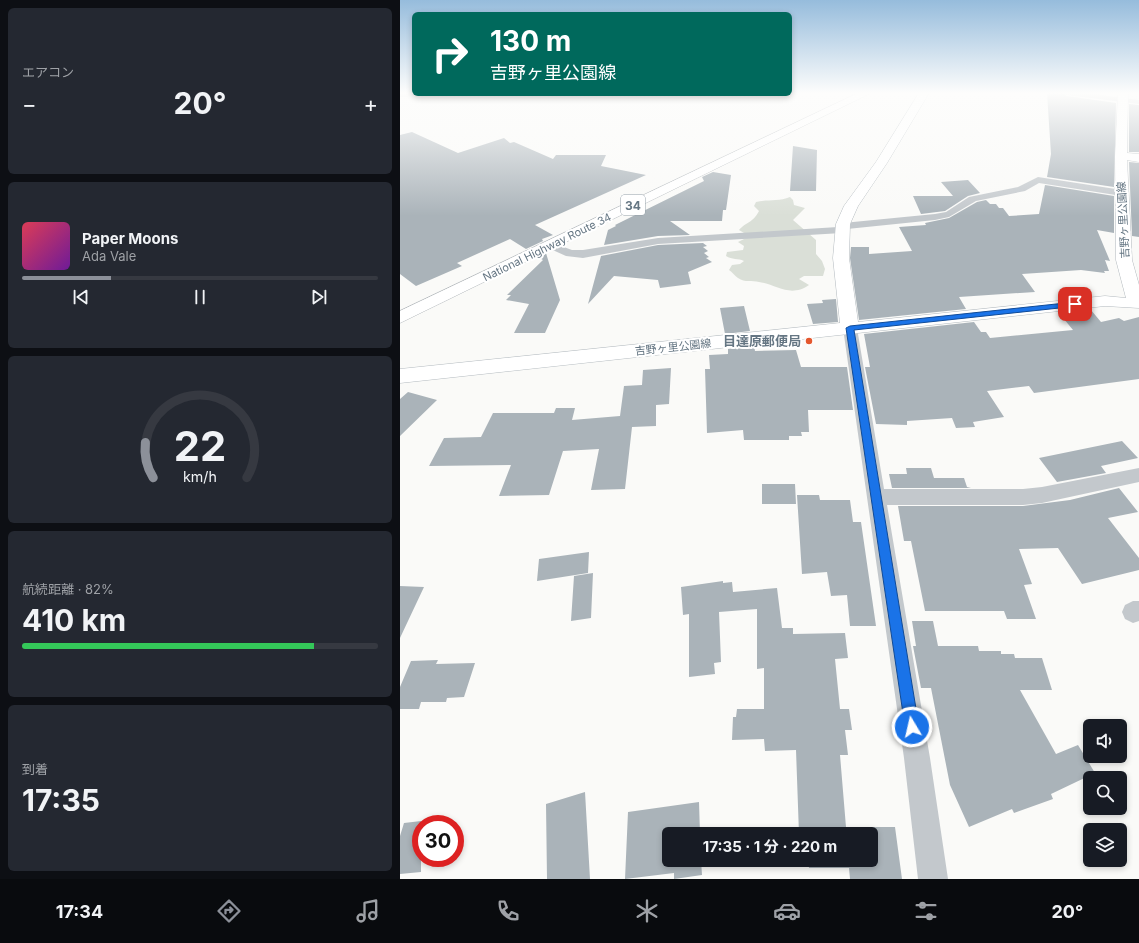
<!DOCTYPE html>
<html lang="ja">
<head>
<meta charset="utf-8">
<style>
	body { margin:0; font-family:Inter,"Noto Sans JP",sans-serif; background:#242831; color:#f1f3f6; height:100vh; display:flex; flex-direction:column; font-size:15px; white-space:nowrap }
	* { box-sizing:border-box; margin:0 }
	p { font-size:13px; color:#9ea1a6 }
	.icon { flex:none; width:22px; height:22px; fill:none; stroke:currentColor; stroke-width:2; stroke-linecap:round; stroke-linejoin:round }
	.map { position:relative; flex:1; overflow:hidden }
	.drawer { display:flex; flex-direction:column; gap:8px; padding:8px; background:#0d0f14; width:400px }
	.drawer>* { flex:none }
	.guide { position:absolute; left:12px; top:12px; width:380px; height:84px; border-radius:6px; box-shadow:0 2px 6px #0003; background:#00695c; color:#fff; overflow:hidden }
	.fabs { position:absolute; left:683px; top:719px; display:grid; gap:8px }
	.fabs a { display:grid; place-items:center; width:44px; height:44px; border-radius:6px; background:#171b24; box-shadow:0 2px 6px #0003; font-size:20px }
	.speed { position:absolute; left:12px; top:815px; display:flex; gap:8px; font-size:20px; font-weight:700; text-align:center }
	.speed>* { display:grid; place-content:center; width:52px; height:52px; border-radius:50%; background:#171b24; box-shadow:0 2px 6px #0003; line-height:1 }
	.speed .limit { border:6px solid #d22; background:#fff; color:#111 }
	.pin { position:absolute; display:grid; place-items:center; width:34px; height:34px; color:#fff; margin:-17px; border-radius:8px; box-shadow:0 2px 6px #0006 }
	.me { position:absolute; width:44px; margin:-22px; rotate:351deg; stroke-linejoin:round; filter:drop-shadow(0 0 3px #0008) }
	.turn { display:flex; align-items:center; gap:14px; height:84px; padding:0 12px; font-size:18px }
	.turn .icon { width:52px; height:52px; stroke-width:2.5 }
	.turn b { display:block; font-size:28px; line-height:34px }
	.big { font-size:30px; font-weight:700; line-height:1.1 }
	.drawer .card { flex:1; display:flex; flex-direction:column; justify-content:center; gap:6px; min-width:0; padding:0 14px; border-radius:6px; background:#242831 }
	.drawer .dial { align-items:center; gap:0 }
	.dial svg { height:104px; overflow:visible; fill:none; stroke:#363941; stroke-width:7; stroke-linecap:round; text-anchor:middle }
	.dial text { fill:#f1f3f6; stroke:none }
	.song { display:flex; align-items:center; gap:12px }
	.cover { width:48px; height:48px; border-radius:6px; background:linear-gradient(135deg,hsl(350 70% 55%),hsl(280 70% 35%)) }
	.played { height:4px; border-radius:2px; background:linear-gradient(90deg,#8c9099 25%,#363941 25%) }
	.keys { display:flex; justify-content:space-around; direction:ltr }
	.heat { display:flex; justify-content:space-between; align-items:center; font-size:22px; direction:ltr }
	.charge { height:6px; border-radius:3px; background:linear-gradient(90deg,#34c759 82%,#363941 0) }
	.trip { position:absolute; left:262px; top:827px; width:216px; height:40px; border-radius:6px; background:#171b24; box-shadow:0 2px 6px #0003; font-weight:700; line-height:40px; text-align:center }
	.menu { display:flex; height:64px; justify-content:space-around; align-items:center; background:#090b0e; color:#9ea1a6 }
	.menu .icon { width:28px; height:28px }
	.menu .active { color:#8c9099 }
	.menu b { font-size:18px; color:#f1f3f6 }
	main { display:flex; flex:1; min-height:0 }
	.map>svg:first-child { display:block }
	.green { fill:#dadfd7 }
	.building { fill:#aab3b9 }
	.lines { fill:none; stroke-linecap:round; stroke-linejoin:round }
	.secondary-casing { stroke:#b3babf; stroke-width:1 }
	.highway-casing { stroke:#b4b9bd; stroke-width:1 }
	.street { fill:#c3c8cc; fill-rule:evenodd }
	.secondary { fill:#fff; fill-rule:evenodd }
	.highway { fill:#fff; fill-rule:evenodd }
	.route { fill:#1a73e8; stroke:#114b97 }
	.poi-dot { fill:#e4572e; stroke:#fff; stroke-width:1.5 }
	.labels { text-anchor:middle; dominant-baseline:central; stroke-width:4; stroke-linejoin:round; paint-order:stroke }
	.far-street-label { font-size:11px; fill:#657683; stroke:#fff }
	.shield { fill:#fff; stroke:#939fa8; stroke-width:1 }
	.shield-label { font-size:12px; font-weight:bold; fill:#657683 }
	.poi-label { font-size:13px; font-weight:bold; fill:#657683; stroke:#fff; text-anchor:end }
</style>
</head>
<body>
<main>
<section class="drawer">
<div class="card"><p>エアコン</p>
<div class="heat"><a>−</a><b class="big">20°</b><a>+</a></div>
</div>
<div class="card">
<div class="song"><i class="cover"></i><div><b>Paper Moons</b><p>Ada Vale</p></div></div>
<div class="played"></div>
<div class="keys"><svg class="icon" aria-label="previous" viewBox="0 0 24 24"><path d="M18 5L8 12l10 7zM5 5v14"/></svg><svg class="icon" aria-label="pause" viewBox="0 0 24 24"><path d="M8 5v14M16 5v14"/></svg><svg class="icon" aria-label="next" viewBox="0 0 24 24"><path d="M6 5l10 7-10 7zM19 5v14"/></svg></div>
</div>
<div class="card dial"><svg viewBox="0 0 100 80">
<path d="M14 69A42 42 0 1 1 86 69"/>
<path d="M14 69A42 42 0 0 1 8 42" stroke="#8c9099"/>
<text x="50" y="56" font-size="32" font-weight="700">22</text>
<text x="50" y="72" font-size="11">km/h</text>
</svg></div>
<div class="card"><p>航続距離 · 82%</p><b class="big">410 km</b><div class="charge"></div></div>
<div class="card"><p>到着</p><b class="big">17:35</b></div>
</section>
<div class="map">
<svg width="739" height="879" viewBox="0 0 739 879">
	<rect width="100%" height="100%" fill="#fafaf8"/>
	<path class="green" d="M390 197 393 200 394 205 405 208 393 220 416 240V254L422 261 425 269 423 276H404L399 279 409 285C390 298 378 285 359 282 352 280 345 283 338 278 335 276 332 272 329 270L332 265 340 264 344 261C338 258 332 260 326 256L327 252 343 250 344 246 338 242 346 238 344 233 339 230C347 221 352 224 359 211L354 206 356 202C367 199 378 202 390 197Z"/>
	<path class="building" d="M647 93H662L667 96 716 103 714 187 647 177 651 154Z
		M729 104 739 105V152H729Z
		M12 132 58 153 104 138 110 143 114 142 153 159 156 155H206L201 166 246 175 135 225 153 235 142 239 143 241 126 249 110 239 57 263 62 266 16 286 0 274V135Z
		M393 146 417 150 416 191H390Z
		M729 162 739 163V237L732 236Z
		M313 172 331 175 326 210H323L322 221H270L290 235 258 236 204 245 208 230 216 226 215 225 304 181 302 177Z
		M568 180 580 193 568 196 545 211 521 214 513 196H553L541 182Z
		M645 185 714 196V233L697 230 710 261 705 260 709 271H704L705 273 681 270 622 274 635 292 559 297 566 309 459 320 450 258 451 247H469V254L512 251 499 227 526 225 525 223 549 218 577 202 586 200 590 204H596L599 208H603L609 216 639 214Z
		M303 243 307 246 303 247 308 251 304 253 309 257 306 258 312 262 288 272 291 284 260 288 258 280 214 276 188 304 201 256 258 245Z
		M146 253 160 300 145 333H114L129 304 106 300 111 295H107L143 260 138 257Z
		M436 299 438 322 413 324 407 304 423 303 422 300Z
		M344 306 350 331 325 334 320 308Z
		M691 310 701 322 719 318 724 321 739 317V379L634 393 629 386 587 391 604 417 573 422 575 427 556 428 552 418 507 421V425L476 424 465 367H470L464 334 574 322 581 332H586L590 338 673 330 659 313Z
		M354 346 355 351 396 350 401 367H447L453 410H408L409 432H401L402 436H389V440H344L343 430 307 433 305 369H310L309 355 328 354V349Z
		M271 368 269 404 256 405V426L232 427 225 489 191 490 199 449 163 451 149 495 99 496 111 465 29 466 44 438 81 437 93 413H154L156 408H175L172 420 220 416 224 386 242 385 243 370Z
		M8 392 37 400 0 436V399Z
		M722 441 738 458 701 466 706 473 657 482 639 458Z
		M506 468H531L534 478H564L567 487 571 488H492L489 474H507Z
		M362 484H395L396 504H362Z
		M719 488 738 512 708 518 739 558V570L682 584 658 548 619 549 632 584 624 585 636 619H607L604 611H525L511 541H504L498 506H623L670 500Z
		M397 495H419L420 500H450L453 522H461L476 626H450L447 595 431 596 427 572 402 574Z
		M189 552 188 573 137 581 139 559Z
		M193 573 191 618 171 621 174 576Z
		M323 581V583L332 582 333 592 377 588 382 628H393V634L445 633 448 658 435 659 440 709H449L452 730H445L448 755H440L446 827H495L502 879H450L449 868H409L408 862H401L400 860H471V834H399L396 750 365 751 364 739 332 740 333 717H336L337 709H364V668L357 669V609L319 612 321 662 314 663 315 674 289 677V614L283 615 281 587Z
		M0 586 24 587 0 638Z
		M512 621H533L538 646H578L579 651H601V654H614L615 658H642L652 690H620L656 754 678 745 695 773 651 794 653 799 614 813 612 809 569 827 550 785 531 688H521L513 646H516Z
		M38 660 36 664 75 663 64 697 47 698 46 702H21L19 709H0V687L11 661Z
		M185 792 190 879H147L146 804Z
		M299 802 300 834H269V860H301L302 875 274 879V873L225 879 228 812Z
		M21 821V872L0 874V836L4 823Z"/>
	<g class="lines">
		<defs>
			<path id="secondary" d="M519 93H529L487 163 458 206 450 224 449 258 458 322 705 296 726 298 716 260 715 156 718 93H728L727 153 739 154V162L727 160 732 260 739 285V308L705 306 0 383V369L440 323 433 258 436 224 444 206 476 162Z"/>
			<path id="highway" d="M458 93H471L0 323V311Z"/>
		</defs>
		<use href="#secondary" class="secondary-casing"/>
		<use href="#highway" class="highway-casing"/>
		<path class="street" d="M0 93 26 94 22 96 0 97Z
			M663 93H686L739 100V104L667 95Z
			M638 177 722 190 727 193 722 196 639 183 625 191 576 201 549 217 535 220 447 229 446 232 442 233 258 244 183 258 166 256 146 247 144 245 150 242 172 250H183L258 238 438 227 439 224 443 223 535 214 546 212 569 197 618 187Z
			M450 324 455 325 457 328 484 489H623L642 487 739 468V482L642 503 623 505H487L530 758 548 879H518L504 758 443 328 445 325Z
			M733 601H739V621L733 623 725 619 722 612 725 605Z"/>
		<use href="#secondary" class="secondary"/>
		<use href="#highway" class="highway"/>
	</g>
	<linearGradient id="sky" x2="0" y2="1"><stop stop-color="#96bcdc"/><stop offset="0.43" stop-color="#fdfdfc"/><stop offset="1" stop-color="#fdfdfc" stop-opacity="0"/></linearGradient>
	<rect width="739" height="216" fill="url(#sky)"/>
	<path class="route" d="M675 302 679 304 678 306 454 330 519 727 517 732 512 734 507 732 505 727 446 328 450 326Z"/>
	<circle class="poi-dot" cx="409" cy="341" r="4"/>
	<g class="labels">
		<g class="far-street-label">
			<text transform="translate(723 220) rotate(-93)">吉野ヶ里公園線</text>
			<text transform="translate(147 247) rotate(-26)">National Highway Route 34</text>
			<text transform="translate(273 347) rotate(-6)">吉野ヶ里公園線</text>
		</g>
		<rect class="shield" x="221" y="195" width="24" height="20" rx="3"/>
		<g class="shield-label">
			<text x="233" y="205">34</text>
		</g>
		<g class="poi-label">
			<text x="401" y="341">目達原郵便局</text>
		</g>
	</g>
</svg>
<div class="fabs">
<a><svg class="icon" aria-label="sound" viewBox="0 0 24 24"><path d="M4 9h4l5-4v14l-5-4H4zM17 9q2 3 0 6"/></svg></a>
<a><svg class="icon" aria-label="search" viewBox="0 0 24 24"><circle cx="10" cy="10" r="6"/><path d="M15 15l6 6"/></svg></a>
<a><svg class="icon" aria-label="layers" viewBox="0 0 24 24"><path d="M12 4l9 5-9 5-9-5zM3 14l9 5 9-5"/></svg></a>
</div>
<div class="speed"><div class="limit">30</div></div>
<div class="pin" style="left:675px;top:304px;background:#d93025"><svg class="icon" aria-label="arrive" viewBox="0 0 24 24"><path d="M6 21V4h12l-3 4 3 4H6"/></svg></div>
<svg class="me" style="left:512px;top:727px" viewBox="-20 -20 40 40"><circle r="17" fill="#1a73e8" stroke="#fff" stroke-width="3"/><path d="M0-11L8 9 0 5-8 9z" fill="#fff"/></svg>
<div class="trip">17:35 · 1 分 · 220 m</div>
<div class="guide">
<div class="turn"><svg class="icon" aria-label="right" viewBox="0 0 24 24"><path d="M7 20v-9h11M14 6l5 5-5 5"/></svg><div><b>130 m</b>吉野ヶ里公園線</div></div>
</div>
</div>
</main>
<nav class="menu">
<b>17:34</b>
<svg class="icon active" aria-label="directions" viewBox="0 0 24 24"><path d="M12 3l9 9-9 9-9-9zM9 14v-3h6M13 9l2 2-2 2"/></svg>
<svg class="icon" aria-label="music" viewBox="0 0 24 24"><path d="M9 18V5l10-2v13"/><circle cx="6" cy="18" r="3"/><circle cx="16" cy="16" r="3"/></svg>
<svg class="icon" aria-label="phone" viewBox="0 0 24 24"><path d="M5 4h4l2 5-3 2q2 4 5 5l2-3 5 2v4C11 20 4 13 5 4z"/></svg>
<svg class="icon" aria-label="climate" viewBox="0 0 24 24"><path d="M12 3v18M4 7l16 10M4 17L20 7"/></svg>
<svg class="icon" aria-label="car" viewBox="0 0 24 24"><path d="M5 17H2v-5l4-1 3-4h7l3 4 3 1v5h-3M9 17h6M6 11h13"/><circle cx="7" cy="17" r="2"/><circle cx="17" cy="17" r="2"/></svg>
<svg class="icon" aria-label="filters" viewBox="0 0 24 24"><path d="M4 7h16M4 17h16"/><circle cx="9" cy="7" r="2"/><circle cx="15" cy="17" r="2"/></svg>
<b>20°</b>
</nav>
</body>
</html>
